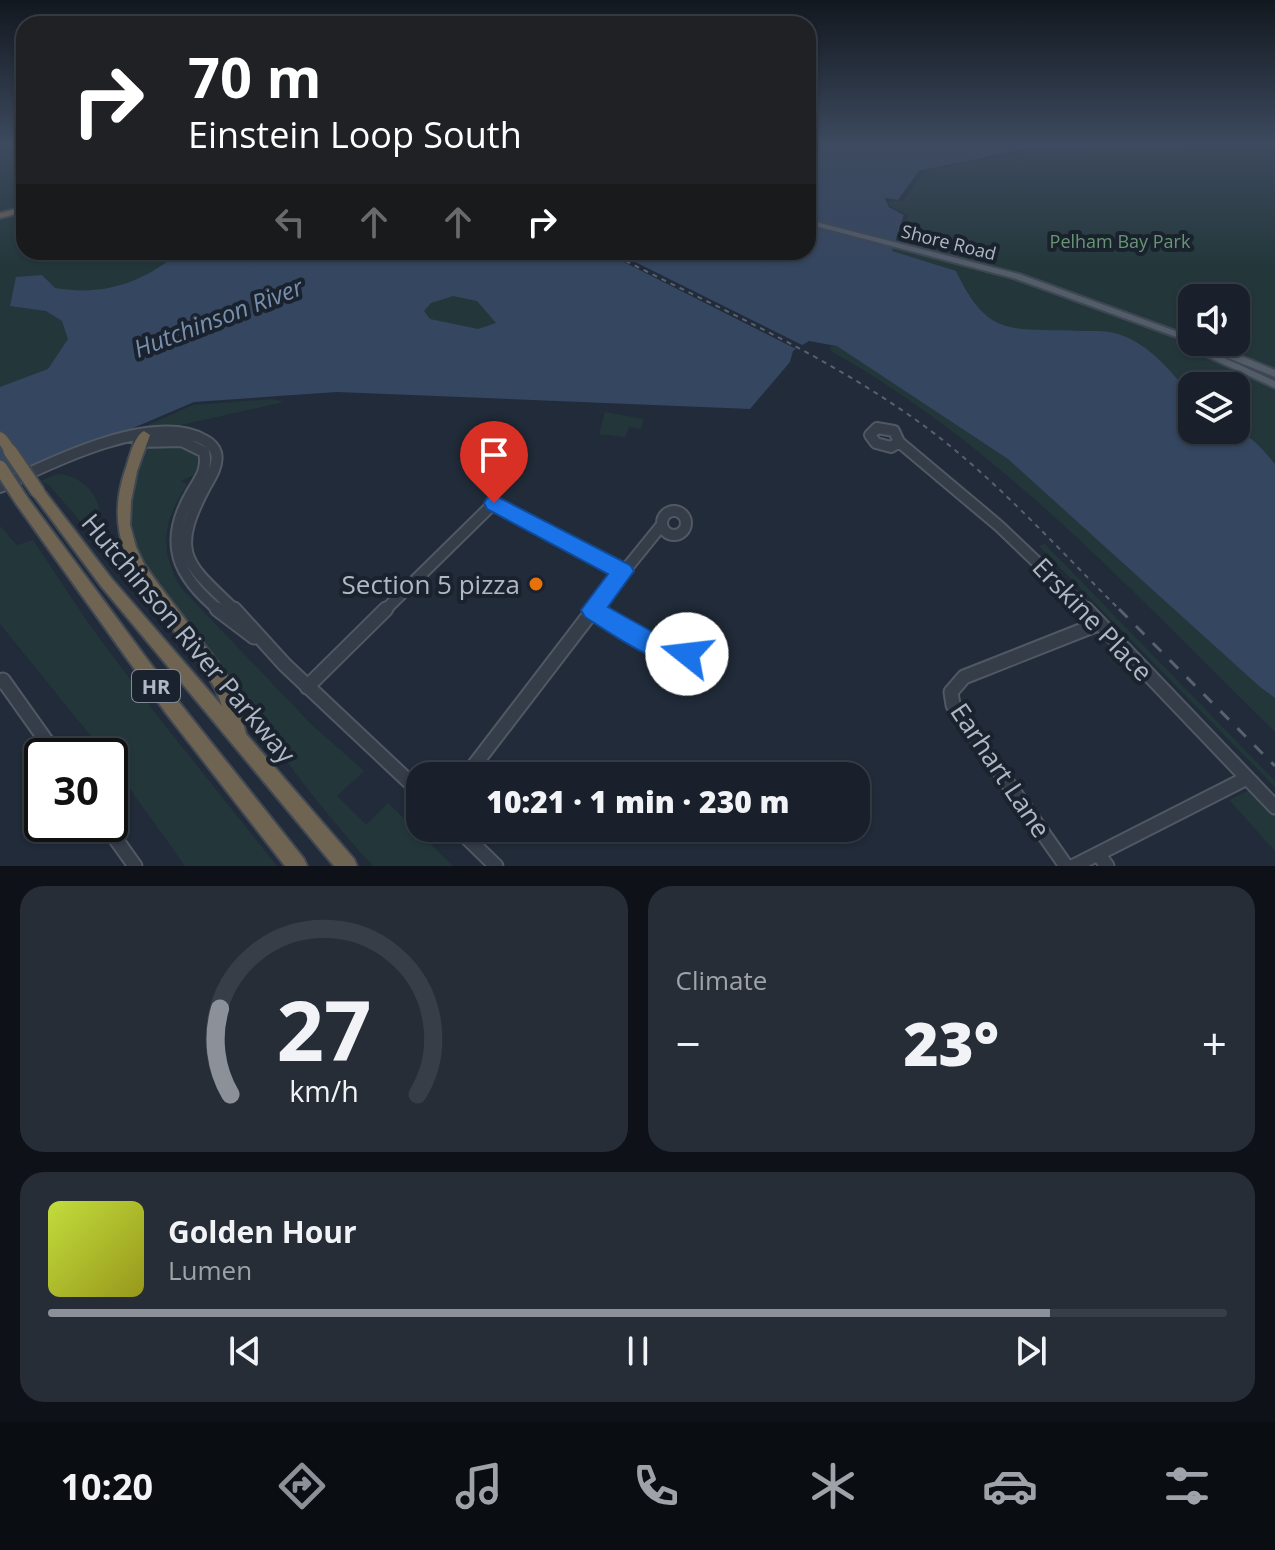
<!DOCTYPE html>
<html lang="en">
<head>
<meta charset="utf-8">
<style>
	body { margin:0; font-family:"Open Sans",sans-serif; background:#262d37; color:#f1f3f6; height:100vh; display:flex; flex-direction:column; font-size:30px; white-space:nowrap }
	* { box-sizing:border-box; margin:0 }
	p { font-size:26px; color:#9fa3a9 }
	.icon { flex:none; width:44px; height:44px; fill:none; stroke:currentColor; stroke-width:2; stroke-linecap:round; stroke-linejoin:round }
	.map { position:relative; height:866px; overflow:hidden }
	.side { display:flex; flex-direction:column; gap:20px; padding:20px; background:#0e1218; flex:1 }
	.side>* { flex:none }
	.guide { position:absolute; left:16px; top:16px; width:800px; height:244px; border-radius:24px; box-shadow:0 2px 6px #0004,0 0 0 2px #373e47; background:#202124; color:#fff; overflow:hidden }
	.buttons { position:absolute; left:1178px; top:284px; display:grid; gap:16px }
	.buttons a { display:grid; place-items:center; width:72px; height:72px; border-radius:16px; background:#19202b; box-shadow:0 2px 6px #0004,0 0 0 2px #373e47; font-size:40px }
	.speed { position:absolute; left:24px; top:738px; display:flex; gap:16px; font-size:40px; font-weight:700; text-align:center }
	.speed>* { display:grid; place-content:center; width:104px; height:104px; border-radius:50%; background:#19202b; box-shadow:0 2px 6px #0004,0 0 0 2px #373e47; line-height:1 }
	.speed .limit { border:4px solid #111; border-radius:12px; background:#fff; color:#111 }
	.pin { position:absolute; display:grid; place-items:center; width:68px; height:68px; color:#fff; margin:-82px -34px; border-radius:50% 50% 50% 0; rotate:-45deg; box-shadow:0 0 8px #0007 }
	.pin .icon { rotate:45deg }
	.me { position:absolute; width:88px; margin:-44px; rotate:286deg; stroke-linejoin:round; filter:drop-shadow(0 0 6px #0008) }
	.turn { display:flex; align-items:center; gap:28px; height:168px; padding:0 40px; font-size:36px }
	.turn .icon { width:104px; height:104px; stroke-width:2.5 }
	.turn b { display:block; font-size:56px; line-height:68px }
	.lanes { display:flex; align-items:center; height:76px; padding:0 40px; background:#0003; justify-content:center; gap:40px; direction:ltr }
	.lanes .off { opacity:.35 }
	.big { font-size:60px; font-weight:800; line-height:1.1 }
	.side .widget { flex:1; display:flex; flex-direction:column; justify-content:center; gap:12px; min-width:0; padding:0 28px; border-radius:24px; background:#262d37 }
	.side .dial { align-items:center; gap:0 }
	.dial svg { height:208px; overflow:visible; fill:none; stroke:#373e47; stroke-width:7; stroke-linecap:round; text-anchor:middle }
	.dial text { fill:#f1f3f6; stroke:none }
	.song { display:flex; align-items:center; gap:24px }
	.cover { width:96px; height:96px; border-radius:12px; background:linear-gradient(135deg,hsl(70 70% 55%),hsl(60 70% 35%)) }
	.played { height:8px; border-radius:4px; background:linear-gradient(90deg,#8c9099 85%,#373e47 85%) }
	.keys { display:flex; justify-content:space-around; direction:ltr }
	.heat { display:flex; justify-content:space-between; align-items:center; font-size:44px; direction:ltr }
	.side .tiles { flex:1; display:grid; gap:20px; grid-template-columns:1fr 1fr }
	.widget:last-child { grid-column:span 2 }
	.trip { position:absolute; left:406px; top:762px; width:464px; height:80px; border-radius:24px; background:#19202b; box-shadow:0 2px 6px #0004,0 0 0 2px #373e47; font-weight:800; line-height:80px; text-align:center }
	.tab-bar { display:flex; height:128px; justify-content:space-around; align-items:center; background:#0a0d11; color:#9fa3a9 }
	.tab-bar .icon { width:56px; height:56px }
	.tab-bar .selected { color:#8c9099 }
	.tab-bar b { font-size:36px; color:#f1f3f6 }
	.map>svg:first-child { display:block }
	.green { fill:#23373a; fill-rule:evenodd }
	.water { fill:#354660; fill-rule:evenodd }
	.pier { fill:#212b39 }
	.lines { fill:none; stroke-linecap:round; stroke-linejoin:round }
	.minor-far1-casing { stroke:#505864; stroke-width:14 }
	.minor-casing { stroke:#505864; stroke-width:17 }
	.major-casing { stroke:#3e4652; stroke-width:4 }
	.highway-casing { stroke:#404854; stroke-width:4 }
	.minor-far1 { stroke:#353d49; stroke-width:10 }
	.minor { stroke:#353d49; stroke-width:13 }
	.major { fill:#535c69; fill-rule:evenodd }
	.highway { fill:#6f6452; fill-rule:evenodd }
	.rail-far1 { stroke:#576170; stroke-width:2; stroke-dasharray:5 5; stroke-linecap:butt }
	.rail { stroke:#576170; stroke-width:3; stroke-dasharray:12 12; stroke-linecap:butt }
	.highway-bridge-casing { stroke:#404854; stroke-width:17; stroke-linecap:butt }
	.highway-bridge { stroke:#6f6452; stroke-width:13 }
	.route { fill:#1a73e8; stroke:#114b97; stroke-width:2 }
	.food-dot { fill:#e8710a; stroke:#1a222e; stroke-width:3 }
	.labels { text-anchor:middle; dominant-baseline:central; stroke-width:8; stroke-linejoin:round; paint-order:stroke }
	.far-park-label { font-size:18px; fill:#679673; stroke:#1a222e }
	.far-street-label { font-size:18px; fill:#b0b8c5; stroke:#1a222e }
	.shield { fill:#1a222e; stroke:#838b98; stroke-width:2 }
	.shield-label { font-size:20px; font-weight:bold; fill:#b0b8c5 }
	.water-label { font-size:24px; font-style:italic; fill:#788ead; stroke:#1a222e }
	.near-poi-label { font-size:26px; fill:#b0b8c5; stroke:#1a222e; text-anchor:end }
	.near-street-label { font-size:26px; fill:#b0b8c5; stroke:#1a222e }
</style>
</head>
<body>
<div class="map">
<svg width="1275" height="866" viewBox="0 0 1275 866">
	<rect width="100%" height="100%" fill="#212b39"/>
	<path class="green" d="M0 146H24V252H469L0 406Z
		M1275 147V732C1136 596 1002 447 831 351L830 347 835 346 809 341 894 316 886 204 888 197 919 171 1026 149ZM1192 298H1236V342H1192ZM1192 386H1236V430H1192Z
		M434 287 508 307 498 340 396 311Z
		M273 399 284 402 181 425 137 430 193 405Z
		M605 412 644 419 641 429 629 427 625 437 599 434Z
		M149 444 183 445 197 452 198 466 194 475 181 481 187 485C162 522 159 549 181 588L312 725 364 771 337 796 366 825 388 803 453 866H373C299 786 240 697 178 609 164 589 147 571 138 548 128 525 125 460 149 444Z
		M57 474C82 474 105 499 99 524L92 529 85 527 50 486 41 481Z
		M0 526 17 545 33 540 89 624 155 713 277 866H185L110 761V756H107L0 624Z
		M1045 544 1275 781V787L1039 546Z
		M1252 789 1275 814V851L1229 800Z"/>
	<path class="water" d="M808 146H1275L1026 149 919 171 898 200 885 198 889 207 904 214 892 251 956 271C989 341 1013 327 1081 331 1093 331 1107 330 1118 334 1150 344 1170 371 1192 396V430C1239 430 1243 425 1275 464V698L1259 686 1008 459 837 346 809 341 793 351 790 362 750 409 337 392 194 402 0 485V387L48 369 68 339 62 321 46 311 10 306 16 277 42 275 55 288C101 296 140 284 176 255V252H593L604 256 613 252H808ZM453 296 477 301 496 323 478 329 430 319 424 311 431 303Z"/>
	<path class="pier" d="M1275 147 1030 151 925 171 903 201H888L890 206 908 215 899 249 808 225V219L896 241 904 215 889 207 885 198 898 200 919 171 1026 149Z
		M604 252H615L806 347 800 351Z"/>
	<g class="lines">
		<defs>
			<path id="minor-far1" d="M877 428 894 431 899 442 891 447 876 443 870 435Z
				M138 442 182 441 204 452C208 469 200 479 192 492 162 543 177 576 220 611
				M899 442 999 526 1088 611
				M0 487C48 464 153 411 204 440 210 443 214 446 216 453 219 464 211 477 205 487 169 555 187 564 236 611
				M662 523a12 12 0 1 1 24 0a12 12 0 1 1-24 0Z
				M384 611 494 503 623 571
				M592 611 661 526"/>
			<path id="minor" d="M217 609 254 637
				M234 609 285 665 420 792
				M1086 609 1275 807
				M593 610 666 652
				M660 664a15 15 0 1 1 30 0a15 15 0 1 1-30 0Z
				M0 682 3 680 57 756
				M307 687 386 609
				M466 776 594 609
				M105 824 135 866
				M457 828 496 866
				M1098 854 1107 866
				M1066 866 953 705 951 692 964 677 1098 624
				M1074 866 1247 778"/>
			<path id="major" d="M808 220 1019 274 1192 337V342H1195L1192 343 1275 381V388L1180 344 1178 342 1182 339 1013 278 808 224Z
				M1197 342H1211L1240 353 1241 356 1275 370V377L1228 358 1227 355Z"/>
			<path id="highway" d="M24 207V212L0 218V213Z
				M144 431 150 435 137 471 131 501 130 525 136 547 144 564 159 585 225 672 236 696 246 734 354 859 357 866H334L101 586 31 492 33 489H43L111 578 222 706C216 685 204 671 191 653 147 594 98 547 126 468 130 456 134 436 144 431Z
				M0 432C7 434 12 444 16 451L14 454H6L0 445Z
				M22 496 27 497 178 701 304 859 307 866H285L166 713 17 505 15 501 17 497Z"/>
		</defs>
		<use href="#minor-far1" class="minor-far1-casing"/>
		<use href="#minor" class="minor-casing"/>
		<use href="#major" class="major-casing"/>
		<use href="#highway" class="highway-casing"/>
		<use href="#minor-far1" class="minor-far1"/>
		<use href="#minor" class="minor"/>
		<use href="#major" class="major"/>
		<use href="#highway" class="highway"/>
		<path class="rail-far1" d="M608 252C715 307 830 356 927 428 998 481 1058 549 1121 611"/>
		<path class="rail" d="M1119 609 1275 766"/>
		<defs>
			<path id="highway-bridge" d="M10 451 38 492
				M0 467 22 501"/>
		</defs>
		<use href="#highway-bridge" class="highway-bridge-casing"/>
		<use href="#highway-bridge" class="highway-bridge"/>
	</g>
	<linearGradient id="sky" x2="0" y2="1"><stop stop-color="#12181f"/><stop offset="0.54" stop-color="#3d4a5f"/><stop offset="1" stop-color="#3d4a5f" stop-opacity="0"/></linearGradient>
	<rect width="1275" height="268" fill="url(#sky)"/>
	<path class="route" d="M494 495 630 565 634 571 608 607 667 640 675 638 695 647 699 654 695 662C666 674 612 634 585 617L581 610 608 574 487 509 484 503 487 498Z"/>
	<circle class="food-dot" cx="536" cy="584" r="8"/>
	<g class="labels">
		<g class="far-park-label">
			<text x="1120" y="241">Pelham Bay Park</text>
		</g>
		<g class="far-street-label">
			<text transform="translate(949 242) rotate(14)">Shore Road</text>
		</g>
		<rect class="shield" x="132" y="670" width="48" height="32" rx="6"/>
		<g class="shield-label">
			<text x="156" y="686">HR</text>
		</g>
		<g class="water-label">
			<text transform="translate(218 317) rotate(-21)">Hutchinson River</text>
		</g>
		<g class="near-poi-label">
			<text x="520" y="584">Section 5 pizza</text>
		</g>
		<g class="near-street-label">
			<text transform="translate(1093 619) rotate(46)">Erskine Place</text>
			<text transform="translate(189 638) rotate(50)">Hutchinson River Parkway</text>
			<text transform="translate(1001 770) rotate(56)">Earhart Lane</text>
		</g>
	</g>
</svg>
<div class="buttons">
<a><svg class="icon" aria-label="sound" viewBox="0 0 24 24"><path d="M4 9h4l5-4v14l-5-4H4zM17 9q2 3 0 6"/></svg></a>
<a><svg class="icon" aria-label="layers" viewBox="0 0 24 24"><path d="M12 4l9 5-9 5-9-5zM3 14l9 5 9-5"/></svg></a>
</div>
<div class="speed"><div class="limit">30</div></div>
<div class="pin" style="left:494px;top:503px;background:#d93025"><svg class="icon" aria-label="arrive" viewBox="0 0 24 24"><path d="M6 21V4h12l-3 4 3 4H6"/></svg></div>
<svg class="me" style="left:687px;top:654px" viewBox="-20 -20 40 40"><circle r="19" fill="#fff"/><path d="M0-13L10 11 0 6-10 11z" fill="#1a73e8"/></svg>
<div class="trip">10:21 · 1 min · 230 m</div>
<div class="guide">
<div class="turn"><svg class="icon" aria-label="right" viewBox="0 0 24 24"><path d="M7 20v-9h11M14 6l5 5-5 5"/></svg><div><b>70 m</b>Einstein Loop South</div></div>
<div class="lanes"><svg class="icon off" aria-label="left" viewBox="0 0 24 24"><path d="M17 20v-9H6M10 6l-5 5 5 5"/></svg><svg class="icon off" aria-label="ahead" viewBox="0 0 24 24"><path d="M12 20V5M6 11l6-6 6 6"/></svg><svg class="icon off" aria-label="ahead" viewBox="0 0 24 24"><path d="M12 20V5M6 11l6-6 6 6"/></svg><svg class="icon" aria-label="right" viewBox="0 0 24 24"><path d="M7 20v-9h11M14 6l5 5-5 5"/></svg></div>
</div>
</div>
<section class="side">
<div class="tiles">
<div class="widget dial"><svg viewBox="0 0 100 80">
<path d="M14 69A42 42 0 1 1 86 69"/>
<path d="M14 69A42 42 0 0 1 10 36" stroke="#8c9099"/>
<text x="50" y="56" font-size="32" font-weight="700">27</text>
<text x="50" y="72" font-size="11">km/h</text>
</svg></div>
<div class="widget"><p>Climate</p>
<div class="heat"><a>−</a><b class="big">23°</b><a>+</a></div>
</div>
<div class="widget">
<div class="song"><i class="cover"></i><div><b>Golden Hour</b><p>Lumen</p></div></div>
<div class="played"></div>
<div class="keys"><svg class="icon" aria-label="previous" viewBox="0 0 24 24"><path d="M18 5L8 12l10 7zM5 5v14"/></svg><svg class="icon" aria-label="pause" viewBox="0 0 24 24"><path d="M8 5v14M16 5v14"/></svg><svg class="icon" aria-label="next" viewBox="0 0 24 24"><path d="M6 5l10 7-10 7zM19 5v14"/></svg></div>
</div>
</div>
</section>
<nav class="tab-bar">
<b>10:20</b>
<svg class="icon selected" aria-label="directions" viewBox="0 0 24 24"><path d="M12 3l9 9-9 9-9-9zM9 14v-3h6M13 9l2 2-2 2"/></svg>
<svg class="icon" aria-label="music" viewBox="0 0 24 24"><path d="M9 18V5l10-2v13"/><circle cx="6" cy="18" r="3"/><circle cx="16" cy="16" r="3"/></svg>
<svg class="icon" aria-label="phone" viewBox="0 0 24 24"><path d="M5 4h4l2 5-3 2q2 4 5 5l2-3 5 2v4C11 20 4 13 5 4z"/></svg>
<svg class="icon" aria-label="climate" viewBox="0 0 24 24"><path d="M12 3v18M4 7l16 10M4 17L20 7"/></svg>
<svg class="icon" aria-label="car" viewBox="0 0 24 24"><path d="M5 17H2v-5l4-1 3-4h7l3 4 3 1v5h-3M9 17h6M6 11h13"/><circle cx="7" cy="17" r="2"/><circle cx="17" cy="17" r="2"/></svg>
<svg class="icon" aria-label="filters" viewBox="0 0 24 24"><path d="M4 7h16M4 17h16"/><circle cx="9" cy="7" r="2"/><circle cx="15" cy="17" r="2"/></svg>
</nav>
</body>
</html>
